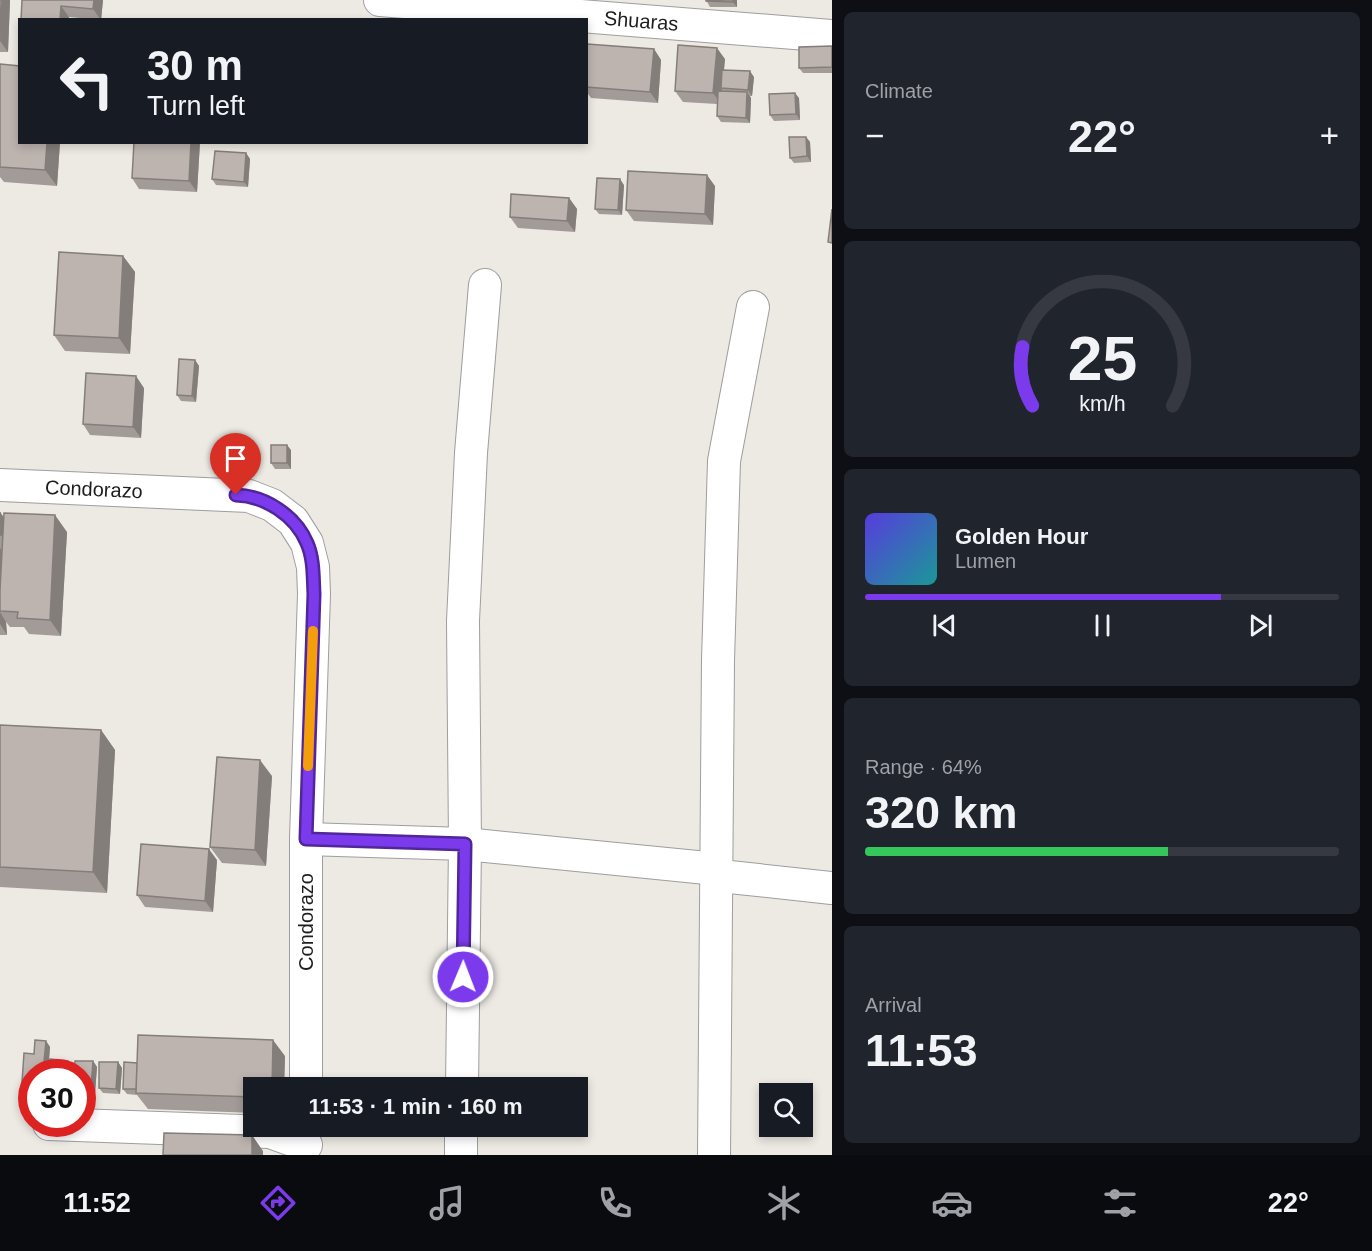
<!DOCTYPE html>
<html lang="en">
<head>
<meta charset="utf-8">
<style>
	body { margin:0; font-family:Helvetica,sans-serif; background:#20242c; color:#f1f3f6; height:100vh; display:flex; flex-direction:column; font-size:22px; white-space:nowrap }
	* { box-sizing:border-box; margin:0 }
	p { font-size:20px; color:#9ea1a6 }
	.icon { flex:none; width:33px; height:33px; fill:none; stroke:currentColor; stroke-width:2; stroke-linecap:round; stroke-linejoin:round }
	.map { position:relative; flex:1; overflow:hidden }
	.details { display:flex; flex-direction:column; gap:12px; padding:12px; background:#0d0f14; width:540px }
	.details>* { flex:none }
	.hud { position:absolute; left:18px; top:18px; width:570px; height:126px; border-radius:0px; box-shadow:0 3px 9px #0003; background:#171b24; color:#f1f3f6; overflow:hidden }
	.controls { position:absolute; left:759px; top:1083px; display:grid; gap:12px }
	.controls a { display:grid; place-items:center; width:54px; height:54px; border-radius:0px; background:#171b24; box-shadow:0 3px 9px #0003; font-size:30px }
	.speed { position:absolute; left:18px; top:1059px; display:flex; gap:12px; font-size:30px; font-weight:700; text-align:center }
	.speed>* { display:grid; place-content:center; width:78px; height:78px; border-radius:50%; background:#171b24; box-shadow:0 3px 9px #0003; line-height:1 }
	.speed .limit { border:9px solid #d22; background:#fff; color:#111 }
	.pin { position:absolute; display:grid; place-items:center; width:51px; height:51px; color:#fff; margin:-62px -26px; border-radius:50% 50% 50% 0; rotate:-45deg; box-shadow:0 0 6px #0007 }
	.pin .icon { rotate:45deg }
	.me { position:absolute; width:66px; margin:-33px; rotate:1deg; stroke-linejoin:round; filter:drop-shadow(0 0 4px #0008) }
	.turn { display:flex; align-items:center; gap:21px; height:126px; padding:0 30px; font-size:27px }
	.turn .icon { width:78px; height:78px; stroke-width:2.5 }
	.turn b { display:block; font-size:42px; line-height:51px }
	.big { font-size:45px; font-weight:700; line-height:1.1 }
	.details .widget { flex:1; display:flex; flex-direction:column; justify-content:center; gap:9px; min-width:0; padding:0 21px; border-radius:9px; background:#20242c }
	.details .dial { align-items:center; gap:0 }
	.dial svg { height:156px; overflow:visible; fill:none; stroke:#363941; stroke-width:7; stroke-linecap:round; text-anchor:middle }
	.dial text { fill:#f1f3f6; stroke:none }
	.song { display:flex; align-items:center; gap:18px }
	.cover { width:72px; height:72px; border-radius:9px; background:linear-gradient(135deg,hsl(250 70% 55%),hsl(180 70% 35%)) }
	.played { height:6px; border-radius:3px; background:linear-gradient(90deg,#7c3aed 75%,#363941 75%) }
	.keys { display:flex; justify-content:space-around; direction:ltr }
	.heat { display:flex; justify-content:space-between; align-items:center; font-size:33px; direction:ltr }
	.charge { height:9px; border-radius:4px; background:linear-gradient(90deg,#34c759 64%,#363941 0) }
	.trip { position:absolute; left:243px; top:1077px; width:345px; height:60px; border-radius:0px; background:#171b24; box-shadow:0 3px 9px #0003; font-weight:700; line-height:60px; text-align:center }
	.tab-bar { display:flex; height:96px; justify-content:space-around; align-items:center; background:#090b0e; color:#9ea1a6 }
	.tab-bar .icon { width:42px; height:42px }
	.tab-bar .current { color:#7c3aed }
	.tab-bar b { font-size:27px; color:#f1f3f6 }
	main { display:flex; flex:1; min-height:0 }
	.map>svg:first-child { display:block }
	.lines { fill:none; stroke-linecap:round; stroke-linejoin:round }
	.minor-casing { stroke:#9e9e9e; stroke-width:34 }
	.minor { stroke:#fff; stroke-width:32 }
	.wall { fill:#a39b97 }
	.shaded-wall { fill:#847e7b }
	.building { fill:#bdb4b0; stroke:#847e7b; stroke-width:1.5 }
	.route-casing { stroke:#51269a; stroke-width:15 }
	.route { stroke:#7c3aed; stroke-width:10 }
	.slow { stroke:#f59e0b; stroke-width:10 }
	.labels { text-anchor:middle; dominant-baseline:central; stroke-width:4.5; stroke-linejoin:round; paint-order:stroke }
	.street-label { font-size:20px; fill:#1d1d1d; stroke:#fff }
</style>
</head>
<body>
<main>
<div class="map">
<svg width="832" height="1155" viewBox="0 0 832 1155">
	<rect width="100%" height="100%" fill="#ede9e3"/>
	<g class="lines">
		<defs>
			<g id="minor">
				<path id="s1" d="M380 0 832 36"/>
				<path id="s2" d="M0 485 249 496 272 505 293 521 307 543 313 567 314 594 306 839V1088"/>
				<path d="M306 839 465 844 717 869 720 876 832 888"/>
				<path d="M462 1088 465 844 463 621 471 453 485 285"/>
				<path d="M49 1124 270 1132 306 1145"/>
				<path d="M461 1155V1126"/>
				<path d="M714 1155 718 661 724 461 753 307"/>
			</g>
		</defs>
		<use href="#minor" class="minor-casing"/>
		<use href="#minor" class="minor"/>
	</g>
	<path class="wall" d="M0 0H10L8 52H0Z
		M50 0H103L101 20 69 17Z
		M706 0H737V7H710Z
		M832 46V73H803L799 68Z
		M586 49H654L661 60 658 103 591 98 586 91Z
		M725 59 724 70 754 77 752 96H750L751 98 750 123 721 122 717 116V104L683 102 675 91Z
		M0 70 20 142H60L57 186 4 182 0 177Z
		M799 98 800 120 774 121 770 115Z
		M806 137 810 142 811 162 794 163 790 158Z
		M200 142 197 192 139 189 132 178Z
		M246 153 250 159 248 187 216 185 212 179Z
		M624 185 622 215 599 214 595 209Z
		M715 186 713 225 634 221 626 210Z
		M569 198 577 209 575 232 518 228 510 217Z
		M123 256 135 272 130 354 65 351 54 335Z
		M195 360 199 366 196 402 181 401 177 395Z
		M144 388 141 438 90 435 83 424Z
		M291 450V469H275L271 463Z
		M0 512 4 518 67 532 61 636 29 634 24 627H10L6 622 7 635H0Z
		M0 725 101 730 115 750 107 893 0 887Z
		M272 776 266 866 222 863 210 847Z
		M217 860 213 912 145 907 137 895Z
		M46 1041 50 1047 48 1072H32V1088H26L22 1082 34 1054Z
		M285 1056 284 1088H254V1113L148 1109 137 1095 127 1094 123 1089 137 1063Z
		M93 1061 97 1067 95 1093H82V1072Z
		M118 1062 122 1068 120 1094 103 1093 99 1088Z"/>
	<path class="shaded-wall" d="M2 0H10L8 52 0 41Z
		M94 0H103L101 20 93 9Z
		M733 0H737V7L733 2Z
		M61 6 69 17V20H60Z
		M717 48 725 59 722 88H721L722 90 721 104 713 93Z
		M654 49 661 60 658 103 650 92Z
		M750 71 754 77 752 96 748 90Z
		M747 92 751 98 750 123 746 118Z
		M795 93 799 98 800 120 796 114Z
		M806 137 810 142 811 162 807 156Z
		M47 142H60L57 186 45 170Z
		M191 142H200L197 192 189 181Z
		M246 153 250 159 248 187 244 182Z
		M707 175 715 186 713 225 705 214Z
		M620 179 624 185 622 215 618 210Z
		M569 198 577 209 575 232 567 221Z
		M123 256 135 272 130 354 119 338Z
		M195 360 199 366 196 402 192 396Z
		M136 376 144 388 141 438 133 427Z
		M287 445 291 450V469L287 463Z
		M0 512 11 528 13 551 1 535Z
		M55 515 67 532 61 636 50 620Z
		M0 548 3 551 0 611Z
		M0 612 6 622 7 635 0 624Z
		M101 730 115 750 107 893 93 872Z
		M260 760 272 776 266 866 255 850Z
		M209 849 217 860 213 912 205 901Z
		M273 1040 285 1056 284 1088H272Z
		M46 1041 50 1047 48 1072H43Z
		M68 1061 72 1066V1072H67Z
		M93 1061 97 1067 95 1093 91 1088Z
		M118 1062 122 1068 120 1094 116 1089Z
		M252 1135 263 1151V1155H252Z"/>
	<path class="building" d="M0 0H2L0 37Z
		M22 0H94L93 9 61 6 60 20H21Z
		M706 0H733V2L706 1Z
		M587 44 654 49 650 92 586 87Z
		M678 45 717 48 713 93 675 91Z
		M832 46V67L799 68V47Z
		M0 64 20 66V142H47L45 170 0 167Z
		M722 70 750 71 748 90 721 88Z
		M718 91 747 92 746 118 717 116Z
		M795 93 796 114 770 115 769 94Z
		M789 137H806L807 156 790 158Z
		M134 142H191L189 181 132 178Z
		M215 151 246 153 244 182 212 179Z
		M628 171 707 175 705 214 626 210Z
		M597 178 620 179 618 210 595 209Z
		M511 194 569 198 567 221 510 217Z
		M832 209V243L828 242Z
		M59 252 123 256 119 338 54 335Z
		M179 359 195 360 192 396 177 395Z
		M86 373 136 376 133 427 83 424Z
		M271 445H287V463H271Z
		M0 512 1 535H0Z
		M4 513 55 515 50 620 17 618 18 612 0 611V590Z
		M0 725 101 730 93 872 0 867Z
		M217 757 260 760 255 850 210 847Z
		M141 844 209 849 205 901 137 895Z
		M138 1035 273 1040 272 1088H254V1097L136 1093Z
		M35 1040 46 1041 43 1072H32V1082H22L24 1053 34 1054Z
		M50 1059 68 1061 67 1072H49Z
		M75 1061H93L91 1088 82 1087V1072H74Z
		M99 1062H118L116 1089 99 1088Z
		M124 1062 137 1063 136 1089H123Z
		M164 1133 252 1135V1155H163Z"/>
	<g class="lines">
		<defs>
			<path id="route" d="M236 495C265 496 295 515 307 543 314 559 313 577 314 594L306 839 465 844 463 977"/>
		</defs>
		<use href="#route" class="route-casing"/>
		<use href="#route" class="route"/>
		<path class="slow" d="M308 766 313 631"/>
	</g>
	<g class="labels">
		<g class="street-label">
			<text stroke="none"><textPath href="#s1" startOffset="262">Shuaras</textPath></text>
			<text stroke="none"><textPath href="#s2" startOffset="94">Condorazo</textPath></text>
			<text transform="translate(306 922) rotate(-90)">Condorazo</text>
		</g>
	</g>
</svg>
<div class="controls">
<a><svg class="icon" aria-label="search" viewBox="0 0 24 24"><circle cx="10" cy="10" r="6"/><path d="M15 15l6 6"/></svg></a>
</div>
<div class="speed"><div class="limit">30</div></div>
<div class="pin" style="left:236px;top:495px;background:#d93025"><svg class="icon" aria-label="arrive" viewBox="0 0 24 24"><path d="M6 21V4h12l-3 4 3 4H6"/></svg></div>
<svg class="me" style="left:463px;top:977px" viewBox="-20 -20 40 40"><circle r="17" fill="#7c3aed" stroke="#fff" stroke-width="3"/><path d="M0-11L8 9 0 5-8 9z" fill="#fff"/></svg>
<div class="trip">11:53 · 1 min · 160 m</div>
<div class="hud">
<div class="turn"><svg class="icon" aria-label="left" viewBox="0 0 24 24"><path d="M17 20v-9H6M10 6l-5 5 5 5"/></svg><div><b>30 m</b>Turn left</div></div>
</div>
</div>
<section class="details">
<div class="widget"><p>Climate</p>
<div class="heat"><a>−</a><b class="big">22°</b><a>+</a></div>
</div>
<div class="widget dial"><svg viewBox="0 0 100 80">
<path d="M14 69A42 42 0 1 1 86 69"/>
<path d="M14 69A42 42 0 0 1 9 39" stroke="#7c3aed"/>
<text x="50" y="56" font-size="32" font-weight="700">25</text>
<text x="50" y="72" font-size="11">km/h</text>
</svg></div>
<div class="widget">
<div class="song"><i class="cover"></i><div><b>Golden Hour</b><p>Lumen</p></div></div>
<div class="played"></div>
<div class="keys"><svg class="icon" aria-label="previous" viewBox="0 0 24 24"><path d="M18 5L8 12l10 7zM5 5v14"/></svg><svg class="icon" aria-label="pause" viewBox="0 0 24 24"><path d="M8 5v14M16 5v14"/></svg><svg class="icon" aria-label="next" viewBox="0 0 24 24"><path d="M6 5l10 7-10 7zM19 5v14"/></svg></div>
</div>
<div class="widget"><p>Range · 64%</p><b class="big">320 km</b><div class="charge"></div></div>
<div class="widget"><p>Arrival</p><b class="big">11:53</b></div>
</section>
</main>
<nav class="tab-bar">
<b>11:52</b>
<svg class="icon current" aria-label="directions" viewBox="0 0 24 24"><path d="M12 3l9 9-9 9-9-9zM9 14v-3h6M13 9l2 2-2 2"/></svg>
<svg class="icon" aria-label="music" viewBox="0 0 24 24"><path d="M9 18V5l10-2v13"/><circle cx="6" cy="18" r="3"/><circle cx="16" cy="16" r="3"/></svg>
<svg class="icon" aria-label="phone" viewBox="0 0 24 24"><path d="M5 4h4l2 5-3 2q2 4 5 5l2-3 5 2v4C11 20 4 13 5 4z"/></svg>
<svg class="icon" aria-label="climate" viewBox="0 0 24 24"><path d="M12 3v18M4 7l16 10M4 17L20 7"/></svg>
<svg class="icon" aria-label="car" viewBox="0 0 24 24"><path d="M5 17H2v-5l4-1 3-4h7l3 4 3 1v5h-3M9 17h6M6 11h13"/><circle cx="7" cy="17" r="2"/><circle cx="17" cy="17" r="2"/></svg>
<svg class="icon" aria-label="filters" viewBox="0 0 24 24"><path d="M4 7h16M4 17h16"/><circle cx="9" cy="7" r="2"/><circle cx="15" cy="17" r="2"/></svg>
<b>22°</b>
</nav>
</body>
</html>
